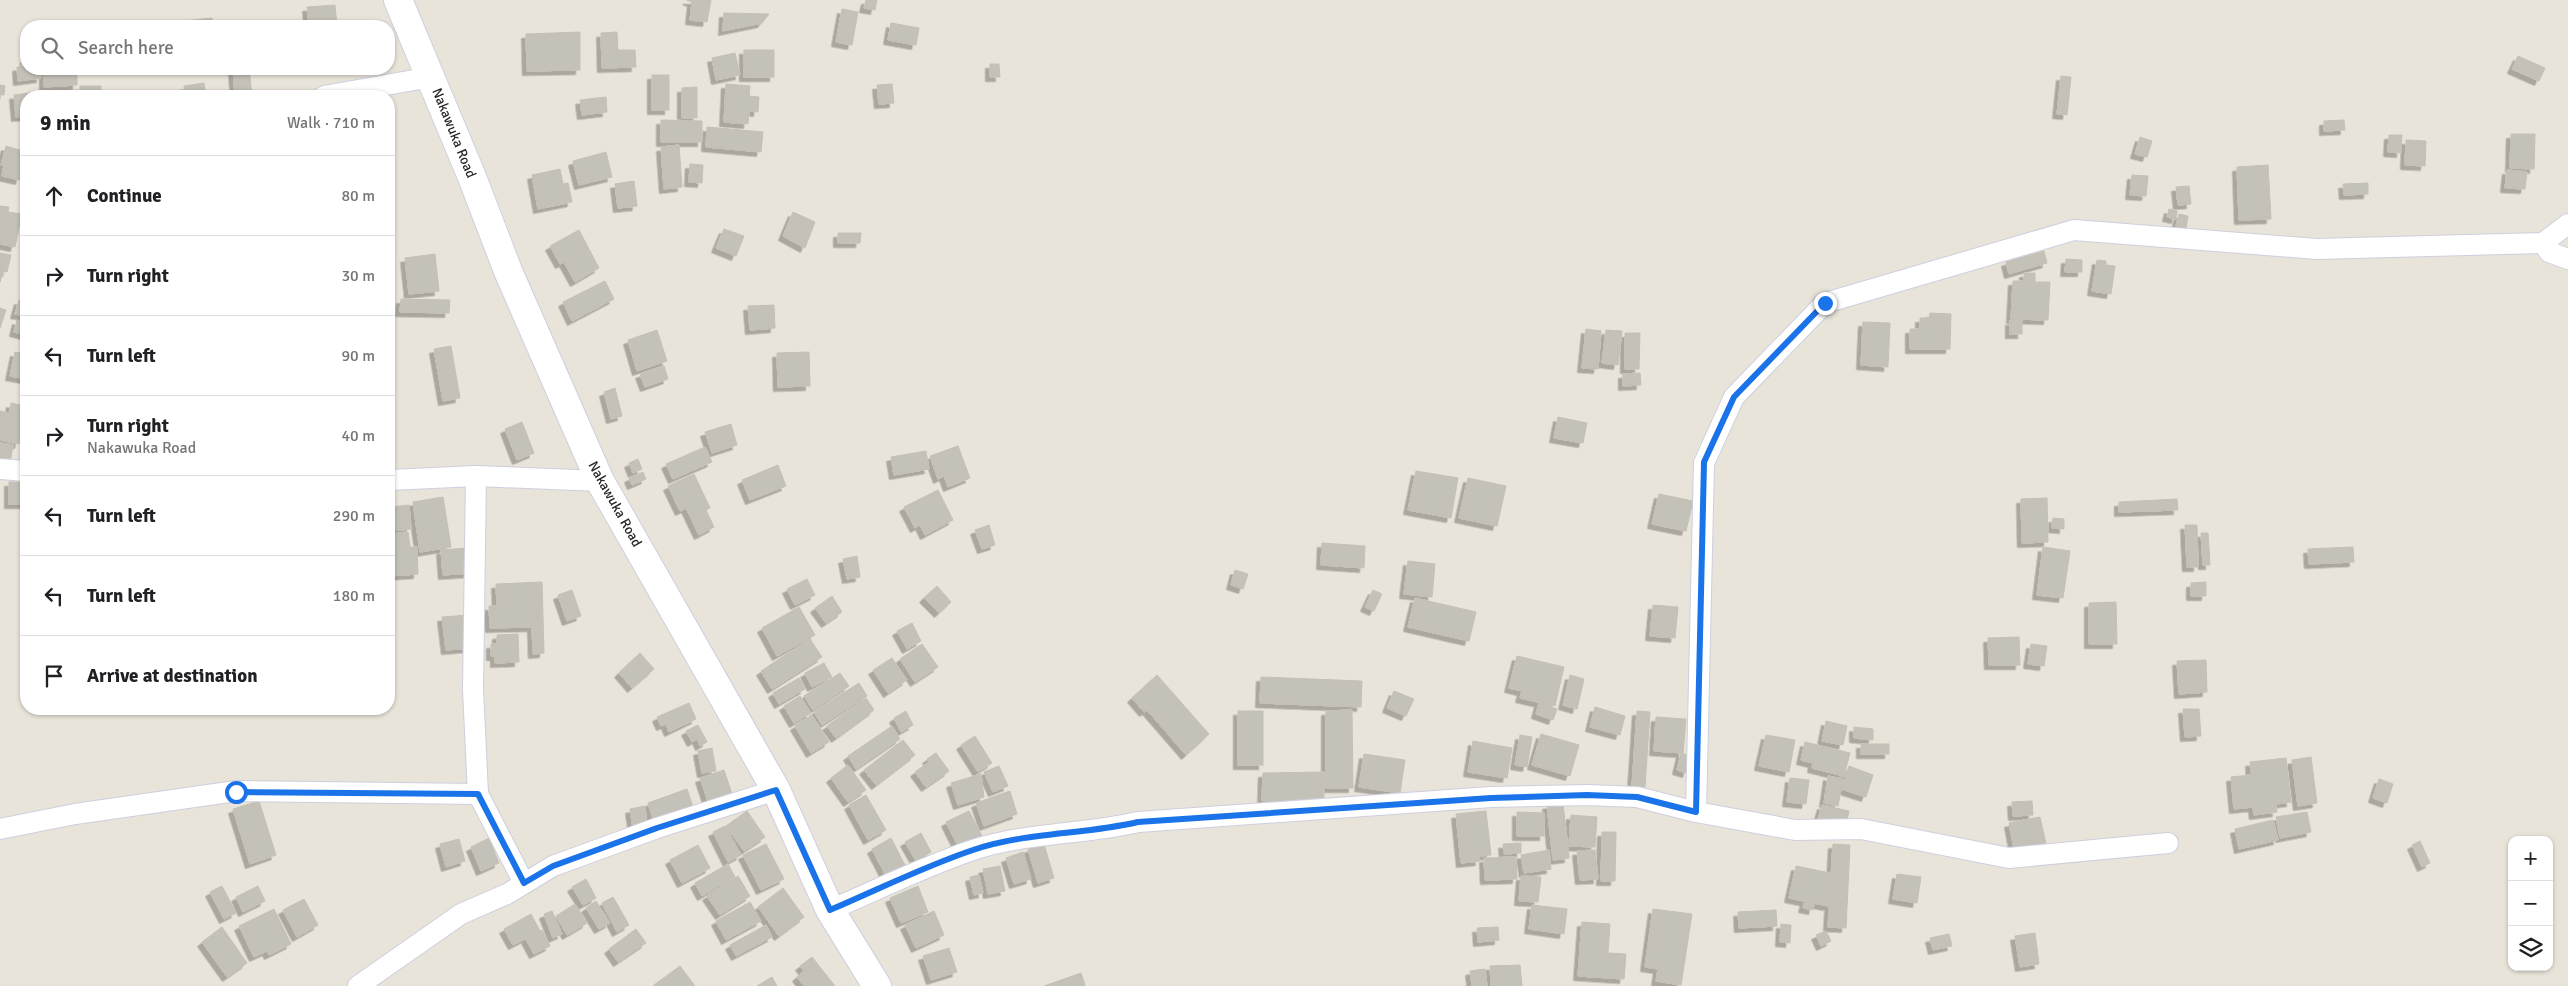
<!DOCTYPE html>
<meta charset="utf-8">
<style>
:root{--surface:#fff;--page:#f2f2f2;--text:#202124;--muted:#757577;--line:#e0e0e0}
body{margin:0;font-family:Signika,sans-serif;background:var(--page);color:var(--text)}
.controls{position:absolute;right:15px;bottom:15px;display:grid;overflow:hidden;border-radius:10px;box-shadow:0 1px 4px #0004}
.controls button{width:45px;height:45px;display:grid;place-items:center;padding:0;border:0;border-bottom:1px solid var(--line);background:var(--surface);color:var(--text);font:25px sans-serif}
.stop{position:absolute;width:15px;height:15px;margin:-11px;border:4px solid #1a73e8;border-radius:50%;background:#fff}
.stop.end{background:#1a73e8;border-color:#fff;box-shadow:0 1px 5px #0008}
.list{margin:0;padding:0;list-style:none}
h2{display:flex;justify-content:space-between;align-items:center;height:65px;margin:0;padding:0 20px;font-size:21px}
h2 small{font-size:16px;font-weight:400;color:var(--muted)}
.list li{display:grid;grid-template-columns:32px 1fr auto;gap:15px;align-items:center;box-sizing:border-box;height:80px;padding:0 20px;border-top:1px solid var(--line)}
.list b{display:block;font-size:19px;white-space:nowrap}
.list p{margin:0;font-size:16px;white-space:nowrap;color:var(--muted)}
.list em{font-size:16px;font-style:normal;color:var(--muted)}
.icon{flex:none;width:28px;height:28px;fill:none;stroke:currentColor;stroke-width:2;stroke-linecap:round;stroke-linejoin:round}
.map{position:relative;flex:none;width:2568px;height:986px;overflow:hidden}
.search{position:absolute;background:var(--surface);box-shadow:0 1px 4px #0004;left:20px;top:20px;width:375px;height:55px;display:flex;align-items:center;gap:12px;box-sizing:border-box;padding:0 18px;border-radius:20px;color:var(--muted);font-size:19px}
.panel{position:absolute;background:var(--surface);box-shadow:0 1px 4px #0004;left:20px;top:90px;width:375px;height:625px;border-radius:20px}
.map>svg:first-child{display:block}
.building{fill:#c4c1b8;stroke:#c4c0b3;filter:url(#shadow)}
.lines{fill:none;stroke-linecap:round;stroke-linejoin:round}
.minor-casing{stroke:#cecfdf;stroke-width:22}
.secondary-casing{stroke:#cecfdf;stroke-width:30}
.minor{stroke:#fff;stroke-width:20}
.secondary{stroke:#fff;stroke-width:28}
.route{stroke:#1a73e8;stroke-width:6}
.labels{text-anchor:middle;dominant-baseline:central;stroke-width:4;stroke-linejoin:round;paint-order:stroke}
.street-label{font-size:14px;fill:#272727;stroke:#fff}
</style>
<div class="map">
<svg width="2568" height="986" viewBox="0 0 2568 986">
<defs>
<filter id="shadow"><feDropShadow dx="-4.5" dy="4.5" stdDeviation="0" flood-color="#0004"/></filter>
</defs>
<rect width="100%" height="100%" fill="#e9e4d9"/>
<g class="building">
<polygon points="711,0 707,22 690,20 692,2 687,0"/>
<polygon points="866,0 877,0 875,10 864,8"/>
<polygon points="335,5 337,26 309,26 307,7"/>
<polygon points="842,9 858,12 852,45 836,42"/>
<polygon points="724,13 769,14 762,23 723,31"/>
<polygon points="212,18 213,26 175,26 175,22"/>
<polygon points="891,23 919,28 916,45 888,40"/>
<polygon points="580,32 580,70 527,71 526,34"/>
<polygon points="617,32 618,50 635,50 636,67 602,68 601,33"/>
<rect x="744" y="50" width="30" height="27"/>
<polygon points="735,53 740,75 716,80 712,58"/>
<polygon points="2518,56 2545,68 2539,81 2512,69"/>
<polygon points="25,58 26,69 40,69 41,78 18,81 17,67 25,66"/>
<polygon points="990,64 999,64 1000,77 990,77"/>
<polygon points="44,69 77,69 77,85 44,87"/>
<polygon points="233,69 249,69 252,96 235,96"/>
<rect x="652" y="75" width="17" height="35"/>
<polygon points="2061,76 2071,77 2067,115 2057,114"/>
<polygon points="204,83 206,96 185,96 184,86"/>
<polygon points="726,84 750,86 749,96 759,97 758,112 749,111 748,124 724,122"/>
<polygon points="892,84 894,103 879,104 877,85"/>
<polygon points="0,85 5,86 4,95 0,95"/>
<rect x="80" y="86" width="21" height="10"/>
<polygon points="697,87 697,118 682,118 682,88"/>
<polygon points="44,91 44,96 26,96 26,116 16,117 14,95"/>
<polygon points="606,97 607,112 582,115 580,100"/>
<polygon points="661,120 702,121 702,142 661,142"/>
<polygon points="2344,120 2345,130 2324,131 2324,121"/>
<polygon points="707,127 763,132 761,152 706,147"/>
<polygon points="2511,134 2535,134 2534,169 2510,168"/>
<polygon points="2389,135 2402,135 2401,153 2388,152"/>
<polygon points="2140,137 2152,141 2147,157 2135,154"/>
<polygon points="2406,140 2426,141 2425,166 2405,165"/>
<polygon points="679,145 682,187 664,189 661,147"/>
<polygon points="6,146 26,152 20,180 2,176 4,165 1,165"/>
<polygon points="606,152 612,177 579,185 573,161"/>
<polygon points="690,164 703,165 702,183 689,182"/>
<polygon points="2268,165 2271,219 2239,220 2237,167"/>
<polygon points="560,169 563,184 568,183 572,202 538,209 532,175"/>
<polygon points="2507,170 2527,172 2525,189 2505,188"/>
<polygon points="2132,175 2148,176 2146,196 2130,195"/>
<polygon points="634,181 637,206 618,208 615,184"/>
<polygon points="2368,183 2368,194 2344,195 2343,184"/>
<polygon points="2189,186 2191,204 2178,205 2176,187"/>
<polygon points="0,206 9,207 8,212 22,214 15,247 0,244"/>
<polygon points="2169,209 2177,211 2176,219 2167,217"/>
<polygon points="793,212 815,222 805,248 783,236"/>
<polygon points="2179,214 2188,216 2186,228 2176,226"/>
<polygon points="724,229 744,236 736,256 716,248"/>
<polygon points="579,230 599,268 575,282 564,262 560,264 550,246"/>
<polygon points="838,233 861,233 860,243 838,243"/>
<polygon points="2044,251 2047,263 2009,274 2006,262"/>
<polygon points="0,253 11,255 7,272 3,271 0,282"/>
<polygon points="435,254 439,291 409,294 405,258"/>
<polygon points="2066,259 2082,260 2082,272 2065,272"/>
<polygon points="2097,260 2106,261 2106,265 2115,266 2111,294 2092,291"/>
<polygon points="2024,273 2035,273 2035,282 2050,282 2048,320 2011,319 2013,281 2024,281"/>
<polygon points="605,281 614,299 572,321 563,302"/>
<polygon points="401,299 450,300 449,313 400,312"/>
<polygon points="19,300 26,302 26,316 15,314"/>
<polygon points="774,305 775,328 750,330 748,306"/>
<polygon points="0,308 6,310 0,328"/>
<polygon points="1930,313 1951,314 1950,349 1910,349 1910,329 1920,329 1920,318 1929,318"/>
<polygon points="17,320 26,323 26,335 14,332"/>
<rect x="2010" y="321" width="12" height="13"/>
<polygon points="1863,322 1890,323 1888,367 1861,365"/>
<polygon points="1586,329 1601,331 1598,369 1582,368"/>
<polygon points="657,330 667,361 637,371 628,340"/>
<polygon points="1606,330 1622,331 1618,365 1602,363"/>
<polygon points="1625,333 1640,333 1639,369 1625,369"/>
<polygon points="451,346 460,398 443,401 434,349"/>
<polygon points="15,352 26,354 26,379 10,376"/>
<polygon points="809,352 810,386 778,387 777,353"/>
<polygon points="664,366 668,379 645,387 640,374"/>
<polygon points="1640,373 1641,385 1623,386 1623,374"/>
<polygon points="615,388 622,416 611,419 604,392"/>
<polygon points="11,403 26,406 19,444 0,440 0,411 9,413"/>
<polygon points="1558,417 1587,423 1583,443 1554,438"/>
<polygon points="522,422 534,453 517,460 505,429"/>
<polygon points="731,424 737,445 712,453 705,432"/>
<polygon points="0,443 13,445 10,464 0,463"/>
<polygon points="958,446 970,478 948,487 944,476 938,479 930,456"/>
<polygon points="705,447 712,462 673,479 666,464"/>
<polygon points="926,451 929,469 894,475 891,457"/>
<polygon points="638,459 642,469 633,473 629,463"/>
<polygon points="778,465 786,486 750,500 742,480"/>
<polygon points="1416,471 1458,478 1451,518 1408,510"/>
<polygon points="643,472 646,479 632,485 629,478"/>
<polygon points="694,474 710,508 706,510 714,527 699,535 686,508 680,511 668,486"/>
<polygon points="1468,478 1506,486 1497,526 1459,518"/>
<rect x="9" y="482" width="17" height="22"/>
<polygon points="938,490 953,520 925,535 920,525 915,528 904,507"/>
<polygon points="1659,494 1693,501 1686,531 1652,524"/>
<polygon points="443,497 451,547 420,552 413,502"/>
<polygon points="2047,498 2048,542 2022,543 2021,499"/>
<polygon points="2177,499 2178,510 2119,512 2119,502"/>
<polygon points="409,505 411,529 389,531 389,507"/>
<polygon points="2053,518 2064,519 2064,529 2052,528"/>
<polygon points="989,525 995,545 982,549 975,530"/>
<polygon points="2185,525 2197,525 2198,567 2187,567"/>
<polygon points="408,532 410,547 417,547 418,574 389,576 389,534"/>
<polygon points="2201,533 2208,533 2210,565 2203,565"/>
<polygon points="1322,543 1365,546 1364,568 1321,565"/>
<polygon points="2043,547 2070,551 2063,598 2037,595"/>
<polygon points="2353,547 2354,562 2309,564 2308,549"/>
<polygon points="469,548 471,573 443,575 441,550"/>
<polygon points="857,556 860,577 847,579 843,559"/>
<polygon points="1408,561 1435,564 1432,597 1404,594"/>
<polygon points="1235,570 1248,574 1243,589 1231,585"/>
<polygon points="807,579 815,595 795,605 787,589"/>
<polygon points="542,582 544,653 533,654 532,627 490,628 489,606 497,606 496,584"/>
<polygon points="2206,582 2206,596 2191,596 2191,583"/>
<polygon points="937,586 951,602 939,613 924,598"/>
<polygon points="572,590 581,616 567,621 558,595"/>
<polygon points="1373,590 1382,594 1374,611 1365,607"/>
<polygon points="832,596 842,612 826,623 815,608"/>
<polygon points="1415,598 1476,612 1469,641 1408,627"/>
<polygon points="2116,602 2117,644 2089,644 2089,603"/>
<polygon points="1653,605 1678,607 1675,638 1650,636"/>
<polygon points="799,607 815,635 777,656 762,628"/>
<polygon points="468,615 471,648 446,650 442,617"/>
<polygon points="912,623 921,641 907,649 897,631"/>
<polygon points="518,634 519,662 495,663 495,656 491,656 491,644 497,644 497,635"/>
<polygon points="2019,637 2020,665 1989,665 1988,638"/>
<polygon points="810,639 822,657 772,689 761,671"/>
<polygon points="922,644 938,667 915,682 900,659"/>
<polygon points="2031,644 2047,646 2044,666 2028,664"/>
<polygon points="640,653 654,669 632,688 619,673"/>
<polygon points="1517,656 1564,667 1555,706 1520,698 1522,691 1509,688"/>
<polygon points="892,658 907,680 888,693 873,670"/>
<polygon points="2206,660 2207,692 2179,694 2177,661"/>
<polygon points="824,663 832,677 812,687 805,673"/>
<polygon points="840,673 849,686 813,710 804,696"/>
<polygon points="1157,675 1209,734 1186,755 1147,710 1144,712 1132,698"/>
<polygon points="1570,675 1584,679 1577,709 1563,705"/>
<polygon points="1261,677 1362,681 1361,707 1260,703"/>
<polygon points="799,678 805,689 779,704 773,693"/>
<polygon points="859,683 867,696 822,725 814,712"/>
<polygon points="1394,691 1414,699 1406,716 1387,708"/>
<polygon points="800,696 811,713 794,723 784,706"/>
<polygon points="866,698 874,710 836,738 827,726"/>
<polygon points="689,703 696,719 669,732 666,724 661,726 657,717"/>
<polygon points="1539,703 1557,709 1553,720 1536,714"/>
<polygon points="1595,707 1625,716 1620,735 1590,727"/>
<polygon points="2183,709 2199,709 2201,736 2185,737"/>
<polygon points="1352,710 1353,788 1326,788 1326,711"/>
<polygon points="906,711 913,725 901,732 894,718"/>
<rect x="1238" y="711" width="25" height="54"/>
<polygon points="1637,711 1650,712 1645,787 1632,786"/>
<polygon points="812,715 829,742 811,753 795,726"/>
<polygon points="1656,717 1686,719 1683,753 1654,751"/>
<polygon points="1826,721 1847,726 1843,745 1822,741"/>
<polygon points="698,725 707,742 700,746 697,739 692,742 686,731"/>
<polygon points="892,726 900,739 856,769 848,756"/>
<polygon points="1854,727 1873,729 1873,740 1854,738"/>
<polygon points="1541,734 1579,745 1570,776 1532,765"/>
<polygon points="1520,735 1532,737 1527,767 1515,765"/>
<polygon points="1766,735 1795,740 1789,772 1759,766"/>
<polygon points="975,736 992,763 978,772 961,745"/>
<polygon points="903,740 915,755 876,785 864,770"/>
<polygon points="1473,741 1512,748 1507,778 1468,772"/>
<polygon points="1805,742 1850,753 1844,776 1812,768 1813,763 1801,760"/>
<rect x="1861" y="744" width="28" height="10"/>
<polygon points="712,748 716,771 702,773 698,751"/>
<polygon points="936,753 949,771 926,787 915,772 929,762 927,759"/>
<polygon points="1681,753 1692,756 1687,773 1677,770"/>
<polygon points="1364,754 1405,760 1400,793 1359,787"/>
<polygon points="2311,757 2317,803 2298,806 2292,760"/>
<polygon points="2286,758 2291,802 2276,804 2277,812 2254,815 2253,807 2234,809 2231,777 2251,775 2250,762"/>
<polygon points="848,765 866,790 848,802 831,778"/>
<polygon points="999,766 1008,786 993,792 984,772"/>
<polygon points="1849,766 1873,775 1866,797 1841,789"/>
<polygon points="724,770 734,800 710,808 700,778"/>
<polygon points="1324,772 1324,801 1262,801 1263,773"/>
<polygon points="981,774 984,797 958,805 951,783"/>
<polygon points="1828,776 1843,779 1838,806 1824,803"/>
<polygon points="1790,778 1809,780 1806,804 1787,802"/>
<polygon points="2379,779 2393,784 2387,803 2373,798"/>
<polygon points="687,789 693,807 654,822 648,803"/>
<polygon points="1010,791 1017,814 984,826 976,803"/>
<polygon points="866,795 886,830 868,840 849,805"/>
<polygon points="259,801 276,855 250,864 233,809"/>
<polygon points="2032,801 2033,815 2013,816 2012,802"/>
<polygon points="1563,803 1569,858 1553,860 1547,805"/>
<polygon points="1822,805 1849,811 1846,825 1818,819"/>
<polygon points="645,806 647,826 633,829 630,809"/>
<polygon points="747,811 765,837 744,851 726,826"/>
<polygon points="969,811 982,836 959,848 946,822"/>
<polygon points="1486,811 1491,855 1479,856 1480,861 1461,863 1456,814"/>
<polygon points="1517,812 1544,813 1544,836 1517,836"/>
<polygon points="2307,812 2311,832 2280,838 2276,817"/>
<polygon points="1571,815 1597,817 1595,847 1569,846"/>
<polygon points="2040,817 2047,848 2015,854 2009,823"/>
<polygon points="2273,820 2278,840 2239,849 2235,829"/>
<polygon points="725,826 741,855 728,862 713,832"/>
<polygon points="1602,832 1616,832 1615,881 1601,881"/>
<polygon points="921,833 931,852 916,861 905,842"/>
<polygon points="489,838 499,863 481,871 471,847"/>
<polygon points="891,838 907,869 888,880 872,849"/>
<polygon points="459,839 465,861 446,867 440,844"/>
<polygon points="2420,841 2430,863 2422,867 2412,845"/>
<polygon points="1521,843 1521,853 1504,854 1503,844"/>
<polygon points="766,844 784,879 761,890 743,855"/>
<polygon points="1044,844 1054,878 1038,883 1028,849"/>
<polygon points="1833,844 1850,845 1846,928 1828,927"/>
<polygon points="698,845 710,868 682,883 670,860"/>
<polygon points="1549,850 1551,869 1524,873 1521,855"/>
<polygon points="1595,850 1598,879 1580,880 1577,851"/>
<polygon points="1023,852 1031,879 1014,884 1006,858"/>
<polygon points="1516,857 1517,879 1485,880 1484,858"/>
<polygon points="728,864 735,877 702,896 695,883"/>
<polygon points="1000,866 1005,891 988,894 983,869"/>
<polygon points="1796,866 1835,874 1828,906 1789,898"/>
<polygon points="1897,874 1921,877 1917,903 1893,899"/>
<polygon points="979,875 983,893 974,895 970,877"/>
<polygon points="738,876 750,896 720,915 707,896"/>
<polygon points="1521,876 1541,877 1538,902 1519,901"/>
<polygon points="586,879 596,898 583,905 572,887"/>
<polygon points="222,886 236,913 224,919 210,892"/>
<polygon points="258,886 265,901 243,912 236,897"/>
<polygon points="918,886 928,912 901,923 890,898"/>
<polygon points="783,888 804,917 779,936 758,907"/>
<polygon points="613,897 629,925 617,932 602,903"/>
<polygon points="1806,897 1815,898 1813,910 1803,908"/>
<polygon points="304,899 318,925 297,937 283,910"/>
<polygon points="596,901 610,923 599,929 586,908"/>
<polygon points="750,902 761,921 726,940 716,921"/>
<polygon points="575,904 587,923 567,935 556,916"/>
<polygon points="1532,905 1567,909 1564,934 1529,929"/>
<polygon points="274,909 291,944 269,955 267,951 254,957 239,926"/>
<polygon points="1653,909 1692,914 1681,985 1656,981 1658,969 1645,967"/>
<polygon points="1776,910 1777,926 1739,928 1738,912"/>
<polygon points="552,911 562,934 553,938 544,914"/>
<polygon points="934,911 944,935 916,948 905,925"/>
<polygon points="531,914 540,931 513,945 504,929"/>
<polygon points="1582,922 1610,924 1608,953 1626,954 1624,979 1578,976"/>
<polygon points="1781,924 1791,925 1790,943 1780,942"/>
<polygon points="766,925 772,937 736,956 730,945"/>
<polygon points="222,927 247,963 227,977 202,942"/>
<polygon points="1498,927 1499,940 1478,942 1477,928"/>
<polygon points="636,929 646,943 618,962 609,949"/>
<polygon points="542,930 550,946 534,954 526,939"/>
<polygon points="1826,931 1831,941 1821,946 1816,935"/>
<polygon points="2035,933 2039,964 2020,967 2015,936"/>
<polygon points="1949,934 1952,946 1933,950 1930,938"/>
<polygon points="949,948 957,972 931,980 923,956"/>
<polygon points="812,957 835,986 804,986 797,977 804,971 800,966"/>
<polygon points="1520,965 1522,986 1491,986 1490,966"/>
<polygon points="680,966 695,986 654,986 654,985"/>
<polygon points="1485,969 1487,986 1472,986 1470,971"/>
<polygon points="1081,973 1085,985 1082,986 1044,986"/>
<polygon points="772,977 777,986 757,986"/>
</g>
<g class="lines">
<g class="minor-casing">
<g id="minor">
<polyline points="324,96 431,77"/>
<polyline points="2543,243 2549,252 2568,259"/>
<polyline points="0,469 26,471"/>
<polyline points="476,476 473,689 478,794 524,883"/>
<polyline points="389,480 476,476 600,481"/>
<polyline points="1696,812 1704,463 1734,397 1825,303 2074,230 2317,249 2543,243 2568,224"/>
<polyline points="0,829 75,814 236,791 478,794"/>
<path d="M830,910C877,890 925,866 973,850C1027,832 1083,835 1138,822L1491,797L1587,795L1637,797L1696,812L1795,830L1861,829L2009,858L2168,843"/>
<polyline points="358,986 461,914 507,894 553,866 657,828 776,790"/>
</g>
</g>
<g class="secondary-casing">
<polyline id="secondary" points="398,0 472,177 508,271 600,481 776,790 830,910 877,986"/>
</g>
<use href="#minor" class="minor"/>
<use href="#secondary" class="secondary"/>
</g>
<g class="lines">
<path class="route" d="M236,792L478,794L524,883L553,866L657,828L776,790L830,910C877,890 925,866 973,850C1026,832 1083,835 1138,822L1491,798L1587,795L1637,797L1696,812L1704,462L1734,397L1825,303"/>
</g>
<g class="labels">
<g class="street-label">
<text transform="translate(454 133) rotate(68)">Nakawuka Road</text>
<text transform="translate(615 504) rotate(61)">Nakawuka Road</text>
</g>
</g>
</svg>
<div class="controls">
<button>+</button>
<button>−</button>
<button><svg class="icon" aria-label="layers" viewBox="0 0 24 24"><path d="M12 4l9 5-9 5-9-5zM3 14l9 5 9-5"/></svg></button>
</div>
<div class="stop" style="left:236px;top:792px"></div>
<div class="stop end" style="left:1825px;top:303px"></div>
<div class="search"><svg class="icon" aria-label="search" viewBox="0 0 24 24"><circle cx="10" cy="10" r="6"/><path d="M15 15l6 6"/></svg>Search here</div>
<section class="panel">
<h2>9 min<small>Walk · 710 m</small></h2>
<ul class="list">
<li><svg class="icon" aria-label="ahead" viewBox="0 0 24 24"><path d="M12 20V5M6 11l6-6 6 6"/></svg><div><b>Continue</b></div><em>80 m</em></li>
<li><svg class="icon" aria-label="right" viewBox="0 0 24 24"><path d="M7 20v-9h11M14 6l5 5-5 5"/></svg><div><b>Turn right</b></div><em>30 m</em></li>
<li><svg class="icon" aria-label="left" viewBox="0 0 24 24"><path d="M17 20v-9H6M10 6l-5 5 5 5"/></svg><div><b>Turn left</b></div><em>90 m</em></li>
<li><svg class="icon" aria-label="right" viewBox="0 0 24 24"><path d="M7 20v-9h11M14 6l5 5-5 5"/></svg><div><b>Turn right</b><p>Nakawuka Road</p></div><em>40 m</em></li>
<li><svg class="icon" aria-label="left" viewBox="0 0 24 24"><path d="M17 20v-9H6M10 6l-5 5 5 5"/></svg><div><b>Turn left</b></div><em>290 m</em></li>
<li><svg class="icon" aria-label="left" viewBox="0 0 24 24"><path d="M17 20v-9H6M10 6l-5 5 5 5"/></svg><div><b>Turn left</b></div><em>180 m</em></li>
<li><svg class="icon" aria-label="arrive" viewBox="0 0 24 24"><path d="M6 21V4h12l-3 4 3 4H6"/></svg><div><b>Arrive at destination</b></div></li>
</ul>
</section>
</div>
